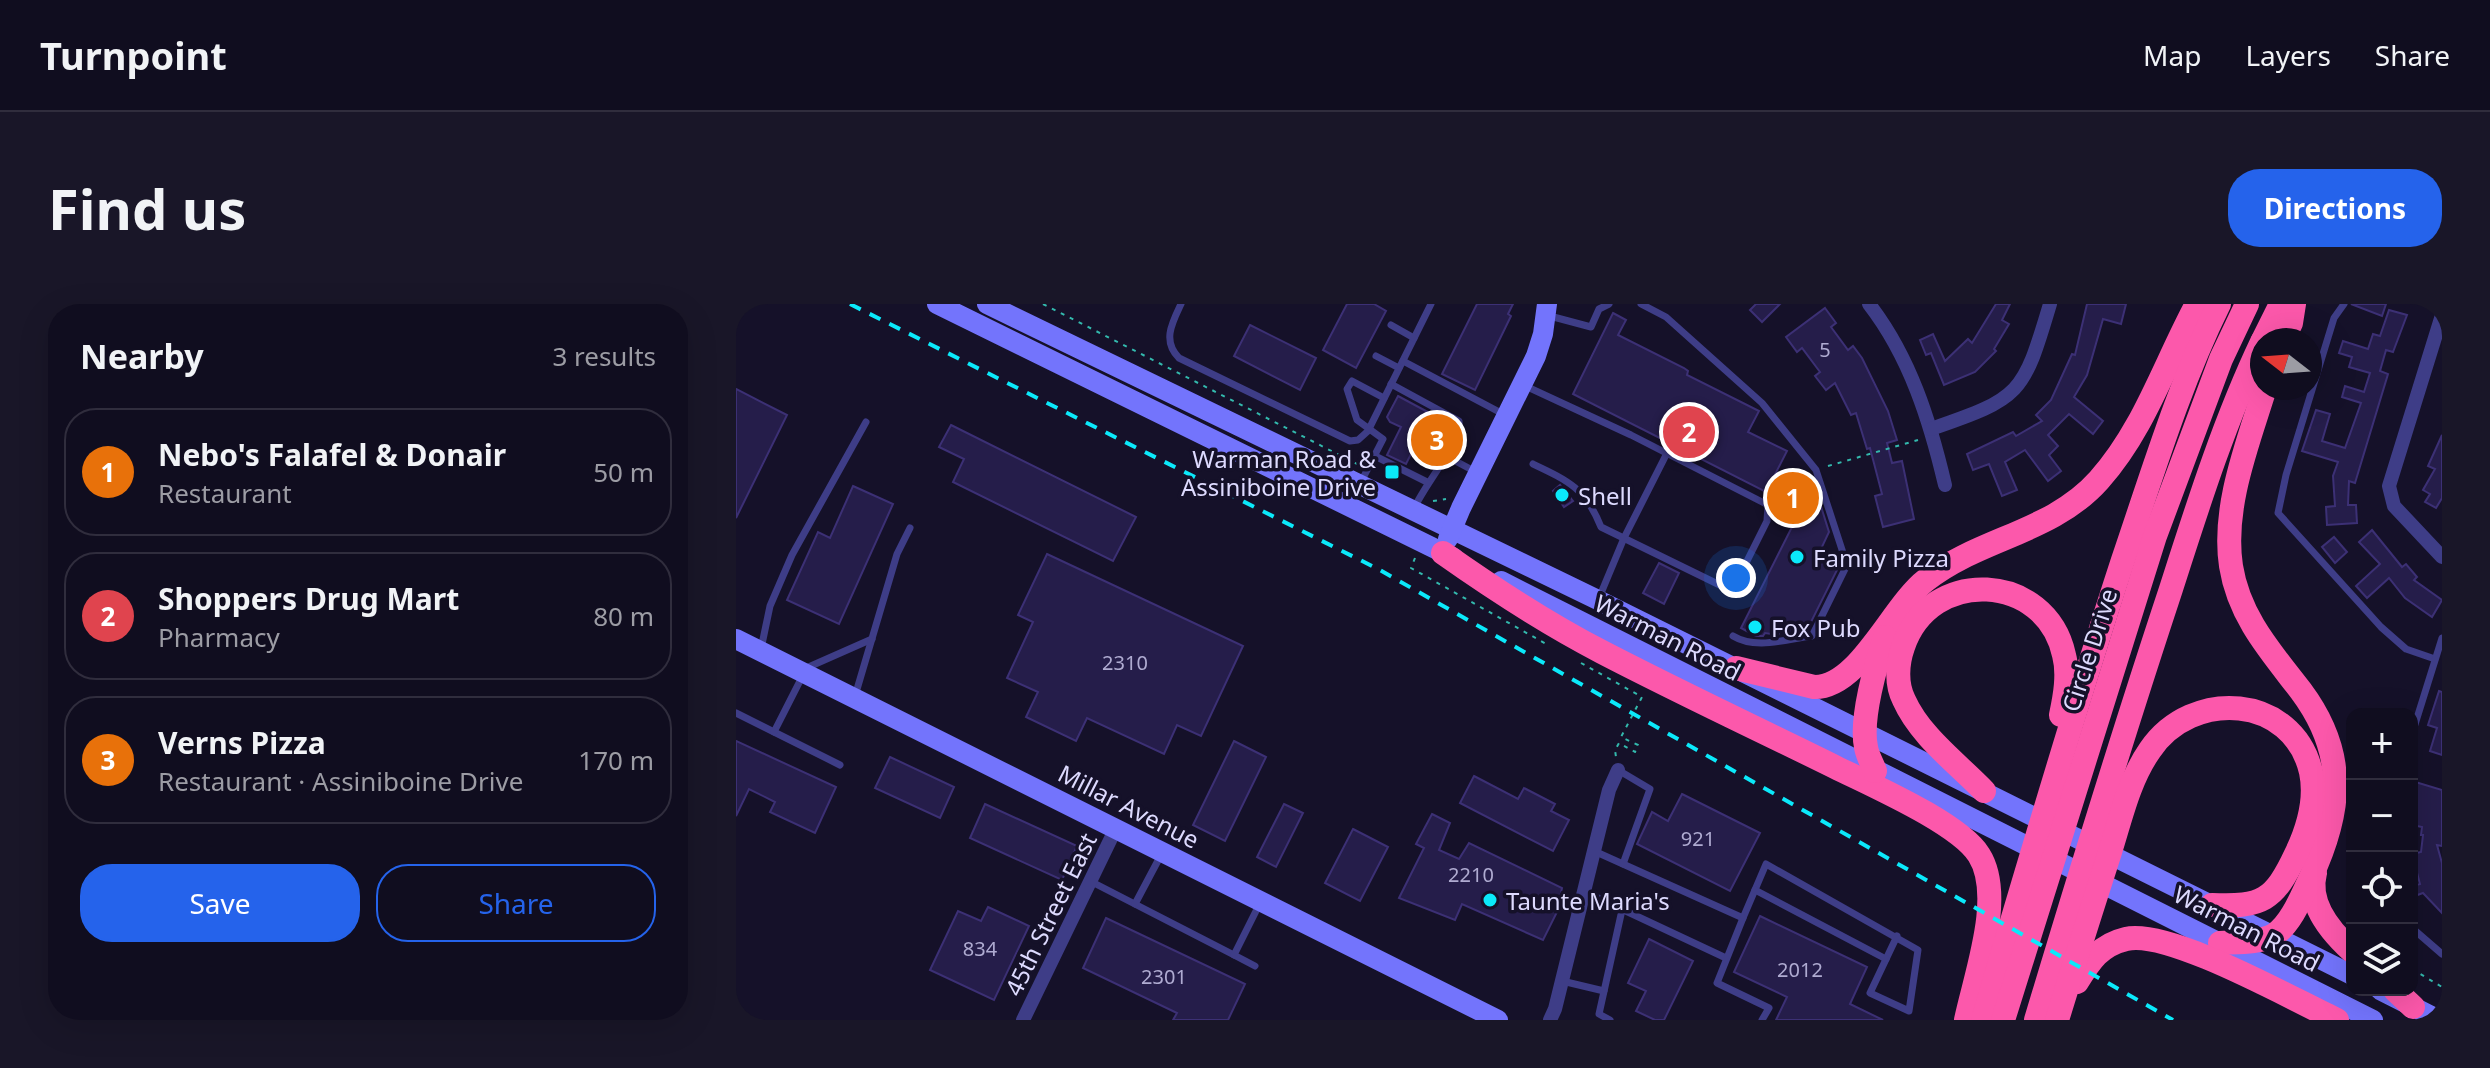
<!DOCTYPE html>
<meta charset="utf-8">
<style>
:root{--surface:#100d1f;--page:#191628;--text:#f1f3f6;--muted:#9c9ca4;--line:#302d3d;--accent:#2563eb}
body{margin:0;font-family:"Noto Sans",sans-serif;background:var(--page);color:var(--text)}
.controls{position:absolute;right:24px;bottom:24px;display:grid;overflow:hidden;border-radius:16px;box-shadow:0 8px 32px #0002}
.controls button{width:72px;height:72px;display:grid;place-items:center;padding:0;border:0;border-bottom:2px solid var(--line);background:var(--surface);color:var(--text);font:40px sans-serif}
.compass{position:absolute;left:1514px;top:24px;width:72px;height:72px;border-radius:50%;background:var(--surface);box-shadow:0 8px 32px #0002;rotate:287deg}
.you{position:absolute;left:1000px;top:274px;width:28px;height:28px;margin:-20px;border:6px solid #fff;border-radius:50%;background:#1a73e8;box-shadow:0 0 0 12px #1a73e833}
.badge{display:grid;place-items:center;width:52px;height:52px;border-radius:50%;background:var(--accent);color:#fff;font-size:26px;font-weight:700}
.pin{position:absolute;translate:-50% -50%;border:4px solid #fff;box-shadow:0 2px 8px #0006}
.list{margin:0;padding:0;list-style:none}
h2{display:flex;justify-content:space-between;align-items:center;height:104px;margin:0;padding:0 32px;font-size:34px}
h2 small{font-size:26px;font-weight:400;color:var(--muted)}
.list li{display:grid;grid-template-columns:52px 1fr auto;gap:24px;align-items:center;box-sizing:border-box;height:128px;margin:0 16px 16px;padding:0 16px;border:2px solid var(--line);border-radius:32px}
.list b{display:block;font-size:30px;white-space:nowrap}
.list p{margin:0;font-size:26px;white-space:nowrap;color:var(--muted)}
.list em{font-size:26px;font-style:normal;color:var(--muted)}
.actions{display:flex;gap:16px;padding:24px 32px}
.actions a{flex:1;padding:18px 0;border:2px solid var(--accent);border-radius:32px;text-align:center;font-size:28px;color:var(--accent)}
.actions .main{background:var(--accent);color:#fff}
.icon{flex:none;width:44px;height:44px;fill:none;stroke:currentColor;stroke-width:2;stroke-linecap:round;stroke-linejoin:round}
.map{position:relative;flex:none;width:1706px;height:716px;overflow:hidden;border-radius:32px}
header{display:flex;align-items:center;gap:48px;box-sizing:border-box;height:112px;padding:0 40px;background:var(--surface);border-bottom:2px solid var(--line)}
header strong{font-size:38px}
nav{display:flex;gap:44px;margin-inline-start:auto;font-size:28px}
.intro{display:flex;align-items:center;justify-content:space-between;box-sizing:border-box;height:192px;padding:0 48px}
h1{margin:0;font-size:56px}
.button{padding:20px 36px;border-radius:32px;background:var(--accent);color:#fff;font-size:28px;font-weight:700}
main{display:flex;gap:48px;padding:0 48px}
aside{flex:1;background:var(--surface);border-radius:32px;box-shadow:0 8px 32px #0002}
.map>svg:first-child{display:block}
.building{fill:#251d4a;stroke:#3c3075;stroke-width:2}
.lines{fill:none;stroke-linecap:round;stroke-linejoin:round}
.path{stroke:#33b9ad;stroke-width:2;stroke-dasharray:4 6;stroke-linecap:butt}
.lane{stroke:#3e3d87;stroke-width:7}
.street{stroke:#3e3d87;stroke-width:14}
.secondary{stroke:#7374fc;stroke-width:20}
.highway{stroke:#fc58ab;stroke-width:24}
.rail{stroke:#0be9fa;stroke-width:4;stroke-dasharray:12 10;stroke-linecap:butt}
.poi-dot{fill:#0be9fa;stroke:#151129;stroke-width:3}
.labels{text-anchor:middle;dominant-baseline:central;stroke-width:7;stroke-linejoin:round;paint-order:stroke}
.number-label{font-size:20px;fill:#afabd1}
.poi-label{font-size:24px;fill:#dddafe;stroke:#151129;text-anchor:start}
.street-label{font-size:24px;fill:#dddafe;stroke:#151129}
</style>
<header>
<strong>Turnpoint</strong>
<nav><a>Map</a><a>Layers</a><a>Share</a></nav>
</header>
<div class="intro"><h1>Find us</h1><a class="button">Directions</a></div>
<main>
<aside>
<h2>Nearby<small>3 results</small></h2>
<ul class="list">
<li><span class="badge" style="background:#e8710a">1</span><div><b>Nebo's Falafel &amp; Donair</b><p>Restaurant</p></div><em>50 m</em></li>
<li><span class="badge" style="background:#e0444e">2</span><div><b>Shoppers Drug Mart</b><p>Pharmacy</p></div><em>80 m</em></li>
<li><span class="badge" style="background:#e8710a">3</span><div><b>Verns Pizza</b><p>Restaurant · Assiniboine Drive</p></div><em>170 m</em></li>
</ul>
<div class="actions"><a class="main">Save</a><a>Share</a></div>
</aside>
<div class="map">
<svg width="1706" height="716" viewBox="0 0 1706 716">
<rect width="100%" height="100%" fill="#151129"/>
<g class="building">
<polygon points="611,0 638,0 650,7 620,64 587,46"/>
<polygon points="741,0 777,0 772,10 775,12 739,86 706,70"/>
<polygon points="1020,0 1044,0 1026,18 1014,6"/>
<polygon points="1260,0 1274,0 1266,16 1273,20 1258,45 1260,47 1239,68 1208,81 1195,49 1190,51 1184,36 1197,30 1209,57 1232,35 1236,39"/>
<polygon points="1351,0 1390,0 1385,20 1367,15 1351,71 1338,93 1367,117 1357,130 1333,110 1312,131 1322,142 1313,151 1325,167 1312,177 1289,146 1269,158 1281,186 1266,192 1253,160 1237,166 1231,150 1277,128 1280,132 1306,117 1300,111 1315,96 1336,50 1339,51"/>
<polygon points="1615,0 1650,0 1646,12"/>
<polygon points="1089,4 1100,19 1095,23 1112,46 1117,42 1126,54 1152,107 1161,136 1151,139 1156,159 1166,157 1178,215 1147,223 1139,192 1146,190 1134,144 1131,145 1120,109 1115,111 1099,79 1090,86 1079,72 1084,68 1066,44 1061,48 1050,33"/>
<polygon points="1653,6 1671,11 1657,48 1650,46 1644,67 1652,70 1619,179 1613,177 1612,201 1620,201 1621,219 1591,221 1590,203 1599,202 1597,172 1602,158 1566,147 1580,106 1594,110 1586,137 1609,144 1625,99 1606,93 1609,82 1628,88 1634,69 1613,63 1616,53 1603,49 1607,37 1632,45 1637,30 1644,32"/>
<polygon points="877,9 890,16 882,31 948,64 952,67 951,71 1023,107 1012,128 1051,147 1030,188 837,90"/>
<polygon points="514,21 580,54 564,86 498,52"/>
<polygon points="0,85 51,111 0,214"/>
<polygon points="662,92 716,121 707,141 703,142 684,132 670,160 651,151 665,123 654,118 651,113"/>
<polygon points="215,121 400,213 377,257 217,178 228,155 203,143"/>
<polygon points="1706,131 1706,194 1700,204 1689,198 1694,190 1687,186 1699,165 1692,162"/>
<polygon points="1077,177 1093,228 1084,247 1095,253 1093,257 1103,262 1071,326 1061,321 1058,328 1050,330 1044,327 1042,331 1029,329 1027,332 1020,332 1005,324 1056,223 1044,188"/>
<polygon points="824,181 837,197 828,203 817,187"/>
<polygon points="117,182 157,200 103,320 51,296 82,228 94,234"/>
<polygon points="1636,226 1666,263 1670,260 1681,273 1678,276 1706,296 1696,313 1669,294 1653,274 1631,294 1620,282 1644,260 1623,238"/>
<polygon points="1598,233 1611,248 1599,259 1586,243"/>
<polygon points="311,250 507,342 465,432 441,421 428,450 351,414 340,437 290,413 302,388 271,374 297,318 282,311"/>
<polygon points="923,259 943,269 928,300 907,289"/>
<polygon points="1703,387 1706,388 1706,451 1694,447 1701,424 1692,421"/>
<polygon points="0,437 100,483 79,529 34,508 39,498 13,485 0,512"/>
<polygon points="498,437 530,453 489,537 457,521"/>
<polygon points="154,453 218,483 204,514 139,484"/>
<polygon points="738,472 782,495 788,484 819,500 815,507 833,516 817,547 724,499"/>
<polygon points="1676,477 1706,486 1706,542 1701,541 1706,559 1706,609 1687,589 1676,593 1676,582 1684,580 1676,550 1685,548 1687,531 1685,531 1686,523 1676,521"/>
<polygon points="946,490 1024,529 994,587 901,540 916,508 932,517"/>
<polygon points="249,500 341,542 326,576 234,534"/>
<polygon points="548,500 567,509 540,563 521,553"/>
<polygon points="696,510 714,519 703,546 723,555 733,539 826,584 821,608 807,636 726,600 719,616 663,594 688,544 680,540"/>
<polygon points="617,525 652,543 624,597 589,579"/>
<polygon points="252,603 293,622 258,696 194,666 222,607 245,617"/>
<polygon points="1024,612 1131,663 1114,700 1147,716 1040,716 1051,693 998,668"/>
<polygon points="370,614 509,680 492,716 437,716 441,709 347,664"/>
<polygon points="913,635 957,657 928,716 919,716 900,707 910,687 892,679"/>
</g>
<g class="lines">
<g class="path">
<polyline points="307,0 623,161"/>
<polyline points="1092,162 1182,136"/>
<polyline points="1041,196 1046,193 1051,181 1072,173"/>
<polyline points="697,197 710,195"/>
<polyline points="679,254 675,264 812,341"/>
<polyline points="845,359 906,393 885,433 902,441 899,448 883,439 879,446 880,453"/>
<polyline points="1676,665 1706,683"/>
</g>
<g class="lane">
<path d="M445,0C436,19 426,37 443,54L614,137L622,136L632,127L695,0"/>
<path d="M905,0L930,13L1026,99L1080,166L1111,261L1076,332C1050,335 1020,346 997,332"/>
<polyline points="1608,0 1598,14 1550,171 1542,209 1645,323 1670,345 1699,355"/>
<polyline points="810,11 855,23 863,5 873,0"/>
<polyline points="655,21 678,34"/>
<polyline points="640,52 663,64"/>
<polyline points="667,57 769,111"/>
<path d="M655,80L723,117C726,138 687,182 678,205"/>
<path d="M787,81L895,131L1032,201L1031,217L996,287L865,223C850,185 833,177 797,160"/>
<polyline points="639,152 691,178"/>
<polyline points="710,152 740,168"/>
<polyline points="625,178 647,135 621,116 611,85 616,77 648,94"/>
<polyline points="863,294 888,234 931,149"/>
<polyline points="25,345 34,302 56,251 130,118"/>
<polyline points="68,365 136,335"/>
<polyline points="119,392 161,250 174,224"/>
<polyline points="0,409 104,461"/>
<polyline points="38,428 68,369"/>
<polyline points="1676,430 1706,334"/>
<polyline points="882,466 914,485 887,560"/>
<polyline points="858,547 1007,614 1030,560 1182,646 1173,707 1134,689 1161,632"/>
<polyline points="354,577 498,651"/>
<polyline points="1019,586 1150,655"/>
<polyline points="847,592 862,594 990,654"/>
<polyline points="399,600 426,549"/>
<polyline points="1007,614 981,679 1033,704 1026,716"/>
<polyline points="1676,624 1706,650"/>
<polyline points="519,662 498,651 524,599"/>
<polyline points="826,677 868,687"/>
<polyline points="874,716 863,710 886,606"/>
</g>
<g class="street">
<path d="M1133,0C1174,53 1194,117 1209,181"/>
<polyline points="1706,11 1653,182 1658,202 1706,253"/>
<path d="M1195,125C1285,94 1287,91 1314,0"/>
<polyline points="287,716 380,524"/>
<polyline points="814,716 819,705 873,486 882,466"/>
</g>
<g class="secondary">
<polyline points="201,0 718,254"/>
<polyline points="251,0 862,296 1616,671"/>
<polyline points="712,235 725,204 800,52 807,30 811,0"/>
<polyline points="765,277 1637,716"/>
<polyline points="0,335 762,716"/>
<polyline points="1644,686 1703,716"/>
</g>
<g class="highway">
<polyline points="1527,36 1545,0"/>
<polyline points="1547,36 1555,19 1558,0"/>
<path d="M707,249C758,285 810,319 866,348C943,388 1022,425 1099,463C1135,481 1223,519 1243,551C1269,592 1239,672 1230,716"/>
<path d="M1000,364L1078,383C1123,384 1156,302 1190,276C1243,234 1316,229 1363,176C1408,126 1429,59 1461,0"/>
<path d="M1139,467C1136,459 1131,451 1130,443C1124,415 1140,360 1149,333"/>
<path d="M1248,487C1221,459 1184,432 1168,396C1160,380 1161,360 1167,343C1194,262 1310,268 1328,351C1333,370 1329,392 1325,411"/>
<path d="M1579,569C1571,599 1595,628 1616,647"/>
<path d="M1484,639C1500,638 1524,639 1538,631C1555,620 1566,592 1574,575C1606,507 1612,450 1565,387C1535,348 1503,313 1495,262C1486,203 1512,139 1529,84"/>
<path d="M1341,678C1354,657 1364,641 1390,635C1433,625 1556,695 1601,716"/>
<polyline points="1659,686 1677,703"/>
<path d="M1247,716C1292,562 1337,409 1387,256C1416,171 1443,81 1483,0"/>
<polyline points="1267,716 1419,232 1485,55 1511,0"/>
<path d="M1300,716C1343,573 1387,430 1434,288C1461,204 1488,118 1526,38"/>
<path d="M1321,716C1338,660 1356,604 1374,548C1385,513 1393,476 1414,446C1456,384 1557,390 1575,468C1581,497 1572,525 1560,550C1538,597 1526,603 1476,601"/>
</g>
<polyline class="rail" points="114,0 642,265 1437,716"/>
</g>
<g class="poi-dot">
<rect x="648" y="160" width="16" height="16" rx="4"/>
<circle cx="826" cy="191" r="8"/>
<circle cx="1061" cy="253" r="8"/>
<circle cx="1019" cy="323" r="8"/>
<circle cx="754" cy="596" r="8"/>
</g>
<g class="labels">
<g class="number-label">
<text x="1089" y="45">5</text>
<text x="389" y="358">2310</text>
<text x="962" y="534">921</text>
<text x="735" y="570">2210</text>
<text x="244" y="644">834</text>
<text x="1064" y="665">2012</text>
<text x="428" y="672">2301</text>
</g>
<g class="poi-label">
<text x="640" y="154" text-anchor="end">Warman Road &amp;<tspan x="640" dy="28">Assiniboine Drive</tspan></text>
<text x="842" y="191">Shell</text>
<text x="1077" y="253">Family Pizza</text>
<text x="1035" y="323">Fox Pub</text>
<text x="770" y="596">Taunte Maria's</text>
</g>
<g class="street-label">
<text transform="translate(932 333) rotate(27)">Warman Road</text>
<text transform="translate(1353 346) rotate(-72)">Circle Drive</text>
<text transform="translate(393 502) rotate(27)">Millar Avenue</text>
<text transform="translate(314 610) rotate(-64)">45th Street East</text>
<text transform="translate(1511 624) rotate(27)">Warman Road</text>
</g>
</g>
</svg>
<div class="controls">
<button>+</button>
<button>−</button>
<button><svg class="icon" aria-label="locate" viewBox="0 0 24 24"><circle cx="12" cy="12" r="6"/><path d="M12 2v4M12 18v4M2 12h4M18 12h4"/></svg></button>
<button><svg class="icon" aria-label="layers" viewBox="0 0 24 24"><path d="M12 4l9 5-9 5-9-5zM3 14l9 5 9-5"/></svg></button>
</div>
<svg class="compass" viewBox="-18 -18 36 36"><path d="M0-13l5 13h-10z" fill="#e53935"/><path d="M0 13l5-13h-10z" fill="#9c9ca4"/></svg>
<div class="you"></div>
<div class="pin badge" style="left:1057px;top:194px;background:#e8710a">1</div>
<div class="pin badge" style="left:953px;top:128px;background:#e0444e">2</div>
<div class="pin badge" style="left:701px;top:136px;background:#e8710a">3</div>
</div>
</main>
